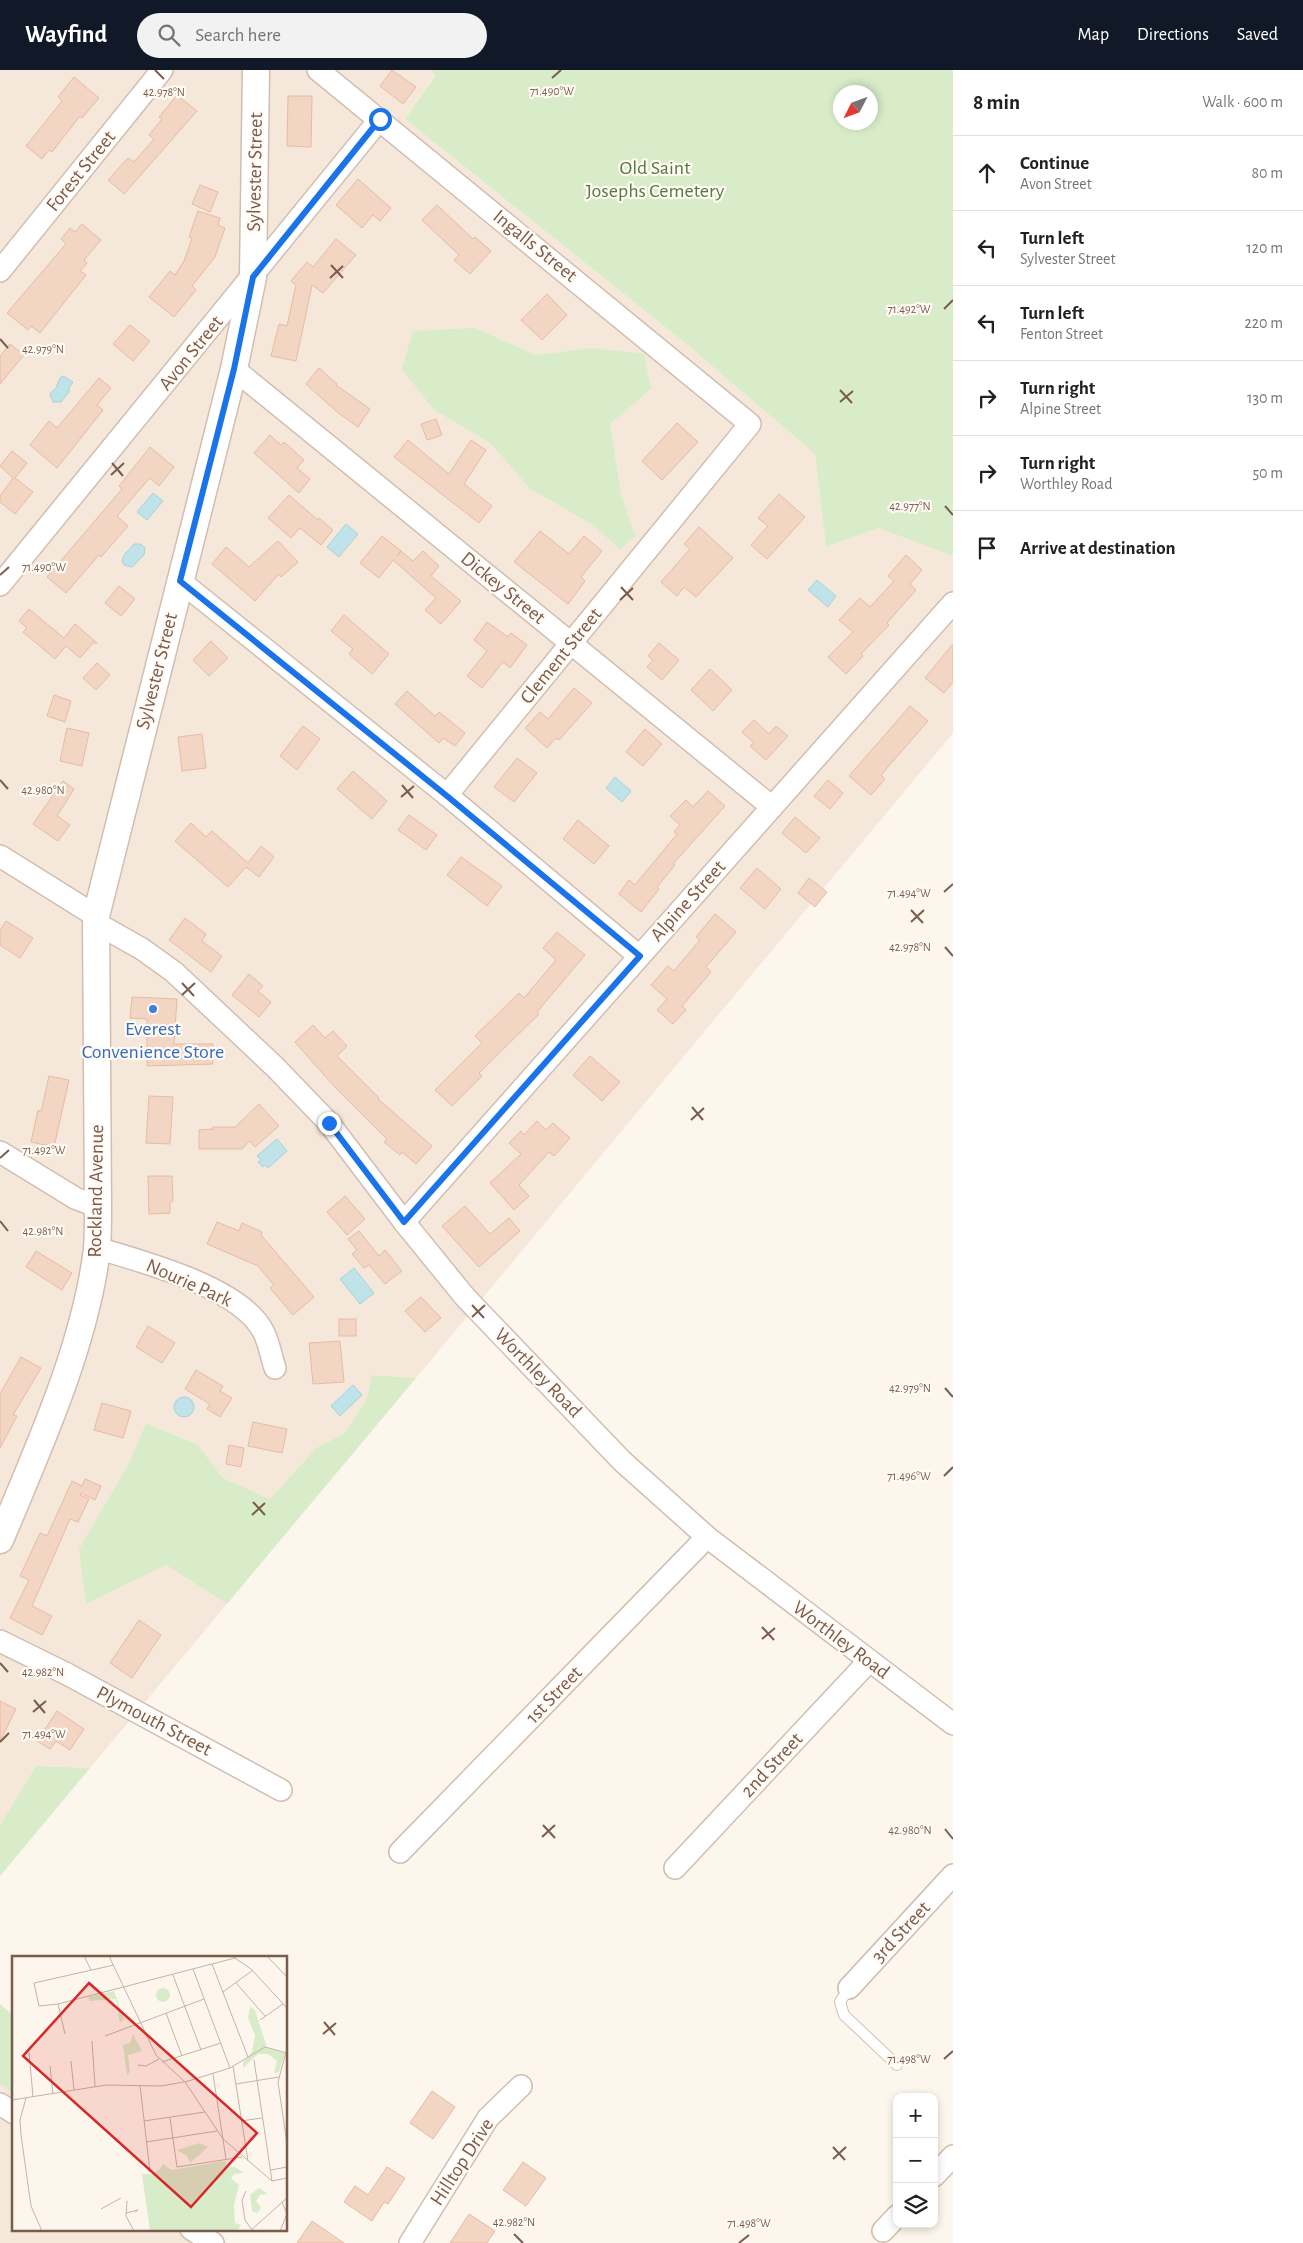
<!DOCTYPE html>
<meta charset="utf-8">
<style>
:root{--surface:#fff;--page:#f2f2f2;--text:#202124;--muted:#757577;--line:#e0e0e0;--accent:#111827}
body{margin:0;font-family:"Alegreya Sans",sans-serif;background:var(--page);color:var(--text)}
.controls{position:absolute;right:15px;bottom:15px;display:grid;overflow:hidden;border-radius:10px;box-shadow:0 2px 8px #0003}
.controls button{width:45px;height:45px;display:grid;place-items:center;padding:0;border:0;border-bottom:1px solid var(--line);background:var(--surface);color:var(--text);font:25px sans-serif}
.compass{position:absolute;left:833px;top:15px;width:45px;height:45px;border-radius:50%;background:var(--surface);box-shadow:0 2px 8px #0003;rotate:228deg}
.stop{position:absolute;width:15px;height:15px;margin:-11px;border:4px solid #1a73e8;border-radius:50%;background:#fff}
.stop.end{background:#1a73e8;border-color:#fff;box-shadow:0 1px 5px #0008}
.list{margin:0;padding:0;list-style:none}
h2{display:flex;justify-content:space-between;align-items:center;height:65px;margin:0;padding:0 20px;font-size:21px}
h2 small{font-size:16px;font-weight:400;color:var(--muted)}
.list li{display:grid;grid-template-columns:32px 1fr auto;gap:15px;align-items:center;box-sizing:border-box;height:75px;padding:0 20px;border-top:1px solid var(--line)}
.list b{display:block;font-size:19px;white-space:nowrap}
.list p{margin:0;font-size:16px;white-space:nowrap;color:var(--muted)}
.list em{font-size:16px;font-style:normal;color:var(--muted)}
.icon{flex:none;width:28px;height:28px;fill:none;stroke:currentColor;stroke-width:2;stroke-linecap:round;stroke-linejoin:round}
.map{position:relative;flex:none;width:953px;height:2173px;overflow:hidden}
header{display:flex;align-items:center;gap:30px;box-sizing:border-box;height:70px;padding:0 25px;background:var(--accent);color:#fff}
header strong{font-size:24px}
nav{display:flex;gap:28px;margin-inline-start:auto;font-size:18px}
.search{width:350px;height:45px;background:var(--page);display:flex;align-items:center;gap:12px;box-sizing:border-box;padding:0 18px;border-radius:28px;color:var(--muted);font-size:19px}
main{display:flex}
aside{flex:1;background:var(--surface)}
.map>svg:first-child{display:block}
.residential{fill:#f5e8da;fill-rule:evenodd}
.green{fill:#d8ecc9;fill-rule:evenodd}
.water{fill:#bfe3e8;stroke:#a5d3da}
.building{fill:#f3d5c3;stroke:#e6bba3}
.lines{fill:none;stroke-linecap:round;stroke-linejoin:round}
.service-casing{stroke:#d1beb0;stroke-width:12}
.minor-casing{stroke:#d1beb0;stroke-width:24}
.tertiary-casing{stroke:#d1beb0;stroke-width:29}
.service{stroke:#fff;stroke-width:10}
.minor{stroke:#fff;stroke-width:21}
.tertiary{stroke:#fff;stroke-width:26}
.route{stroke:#1a73e8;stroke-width:6}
.ticks{fill:none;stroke:#7a5c4d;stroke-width:2}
.shop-dot{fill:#3f7fe0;stroke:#fffaf3;stroke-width:2}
.labels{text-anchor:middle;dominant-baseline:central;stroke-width:4.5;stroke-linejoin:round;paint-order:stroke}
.park-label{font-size:20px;fill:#537a41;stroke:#fffaf3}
.street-label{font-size:20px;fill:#7a5c4d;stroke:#fffaf3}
.shop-label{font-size:20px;fill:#366cbe;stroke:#fffaf3}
.inset-road{fill:none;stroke:#c5b3a7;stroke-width:1}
.view{fill:#d62828;fill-opacity:0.15;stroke:#d62828;stroke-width:2.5}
.inset-edge{fill:none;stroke:#7a5c4d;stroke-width:2.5}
.ticks-label{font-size:12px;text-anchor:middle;fill:#7a5c4d;stroke:#fffaf3;stroke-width:4.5;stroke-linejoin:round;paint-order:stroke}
</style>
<header>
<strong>Wayfind</strong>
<div class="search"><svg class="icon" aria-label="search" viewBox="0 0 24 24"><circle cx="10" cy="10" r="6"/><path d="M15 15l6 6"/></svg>Search here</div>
<nav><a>Map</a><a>Directions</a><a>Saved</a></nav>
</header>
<main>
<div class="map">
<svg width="953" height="2173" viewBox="0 0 953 2173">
<rect width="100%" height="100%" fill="#fdf6ec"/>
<g class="residential">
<path d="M0,0H431L435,5L405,49L684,272L815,384L826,477L878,458L953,486V663L416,1308L372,1305L367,1328L345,1363L316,1378L270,1429L223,1408L198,1375L146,1353L127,1397L86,1534L166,1495L227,1534L90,1698L36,1696L0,1755ZM475,258L536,285L591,278L651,319L610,354L621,423L634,466L620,480L593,455L530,419L490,373L434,340Z"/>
<polygon points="0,2014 14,2024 14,2159 216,2159 227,2173 0,2173"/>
</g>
<g class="green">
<path d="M431,0H953V486L878,458L826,477L815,384L684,272L405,49L435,6ZM841,22H871V52H841Z"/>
<polygon points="475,258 536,285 591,278 644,284 651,319 610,354 621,423 635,466 620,480 593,455 530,419 490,373 434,340 402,299 413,261"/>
<polygon points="372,1305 416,1308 227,1534 166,1495 86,1534 79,1479 127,1397 146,1353 198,1375 223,1408 270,1429 316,1378 345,1363 367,1328"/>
<polygon points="36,1696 90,1698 0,1806 0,1755"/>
<polygon points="0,1934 14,1946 14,2024 0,2014"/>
</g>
<g class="water">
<polygon points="63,306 73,312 69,318 69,322 61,332 53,332 50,324 56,318 60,308"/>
<polygon points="153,423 163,431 147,450 137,442"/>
<polygon points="346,454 358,464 339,487 327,477"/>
<polygon points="134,474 141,474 145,478 144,485 132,497 124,495 122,491 124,485"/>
<polygon points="817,510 836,526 828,537 808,520"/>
<polygon points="615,707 631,721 622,732 606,718"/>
<polygon points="277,1069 287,1081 268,1098 265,1095 263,1097 258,1092 261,1090 257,1086"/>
<polygon points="354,1198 374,1223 360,1234 340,1209"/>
<polygon points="353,1315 362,1325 340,1346 331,1336"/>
<circle cx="184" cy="1337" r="10"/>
</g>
<g class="building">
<polygon points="392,0 416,17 403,34 380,16"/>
<polygon points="74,7 99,28 82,48 80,46 52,82 49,80 42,89 26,76 62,31 58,27"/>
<polygon points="177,25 197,41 124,124 108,110 128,88 134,92 154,69 149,65 162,49 159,47"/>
<polygon points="288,26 312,26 311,77 287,76"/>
<polygon points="358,109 391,138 380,151 373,145 362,158 336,135"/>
<polygon points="200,115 218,122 210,142 192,134"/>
<polygon points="437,135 473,169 475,167 491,181 470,204 454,190 459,185 422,150"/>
<polygon points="198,141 220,148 218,155 225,158 215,187 192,216 196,220 174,247 149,227 170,201 175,205 184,191 192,168 189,167"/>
<polygon points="82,154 101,170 84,190 87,193 80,201 86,205 40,263 31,256 28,260 7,243 66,174 61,169 70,158 75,162"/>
<polygon points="336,169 356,185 323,223 312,215 296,291 271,286 279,254 287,256 296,215 291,211 307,192 313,197"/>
<polygon points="547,224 567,245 542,270 521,250"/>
<polygon points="130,255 150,271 133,291 113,274"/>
<polygon points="10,274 24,285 0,314 0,286"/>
<polygon points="319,298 337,314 336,315 370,339 358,357 336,341 306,314"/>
<polygon points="99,308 111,318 97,335 103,340 57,398 30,375 49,351 57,358"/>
<polygon points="436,349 442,365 427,370 421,354"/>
<polygon points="677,353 698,372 662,410 642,391"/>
<polygon points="270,365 281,375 284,372 304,390 297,398 310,409 299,423 254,383"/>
<polygon points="408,370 449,404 471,370 486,380 464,414 492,436 479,453 394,387"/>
<polygon points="150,377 174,397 159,416 150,408 142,417 117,446 128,456 101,487 99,485 66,523 47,507 122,419 119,416"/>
<polygon points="12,381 27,393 15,408 33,422 15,444 0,432 0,426 13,408 0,396"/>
<polygon points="779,424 805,447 767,489 751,475 768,456 758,448"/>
<polygon points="289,425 318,450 319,448 333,460 321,475 300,458 291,468 268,448"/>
<polygon points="699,457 733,488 696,527 684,517 677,526 661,512 690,479 684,474"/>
<polygon points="540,461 569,484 584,466 602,481 581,507 585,511 568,534 514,492"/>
<polygon points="382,466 401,481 397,486 401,481 413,491 423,481 439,496 431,506 461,531 441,554 425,540 436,528 393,490 379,508 360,493"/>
<polygon points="278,471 298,492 281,507 279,504 255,531 212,494 226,477 249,497"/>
<polygon points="906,485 922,500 910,514 916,520 887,553 889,555 861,584 863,586 846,604 828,587 853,562 839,550 860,528 870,537 894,511 888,506"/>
<polygon points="119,516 135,529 121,546 105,533"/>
<polygon points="29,539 64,568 75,554 97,573 93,573 80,588 66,576 55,589 23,562 27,558 19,551"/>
<polygon points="344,545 389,584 372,604 349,584 353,579 331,561"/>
<polygon points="487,552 508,567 511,563 527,575 510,598 503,592 482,618 467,606 487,581 474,570"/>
<polygon points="211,571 228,588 209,606 193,590"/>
<polygon points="659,573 679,590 662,610 647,597 653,590 648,586"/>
<polygon points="953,574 953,612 944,623 925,608"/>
<polygon points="97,593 110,605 96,620 83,608"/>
<polygon points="710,599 732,620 713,641 691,620"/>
<polygon points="574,618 592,633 559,670 556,668 547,678 525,658 540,642 548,649"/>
<polygon points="407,621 435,646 439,642 465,663 455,676 443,668 439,673 395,634"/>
<polygon points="54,625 71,631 65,652 47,646"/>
<polygon points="910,636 928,651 881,705 885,709 871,725 849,706"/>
<polygon points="754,650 769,664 776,656 788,666 766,690 750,676 754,673 742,662"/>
<polygon points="303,656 320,669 297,700 280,686"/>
<polygon points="67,658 89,663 82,696 60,691"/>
<polygon points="645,659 662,674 643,696 626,682"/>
<polygon points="202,664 206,698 182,701 178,667"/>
<polygon points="517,688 537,703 514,732 494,717"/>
<polygon points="353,701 387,731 372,749 337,719"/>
<polygon points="828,710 843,723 830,739 814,726"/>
<polygon points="63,711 74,719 57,746 70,755 58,771 33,754"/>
<polygon points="708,721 725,736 673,794 675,795 657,817 659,819 641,842 619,824 629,810 635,815 677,764 674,762 680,755 670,746 686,730 693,737"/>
<polygon points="409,745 437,765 426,780 398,760"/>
<polygon points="795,747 820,768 806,783 782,763"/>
<polygon points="578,750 609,776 594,794 563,769"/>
<polygon points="191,753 206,767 212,761 248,793 261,776 274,787 259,807 246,797 228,817 175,771"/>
<polygon points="461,787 502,816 487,836 447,805"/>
<polygon points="757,798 781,819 765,839 740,818"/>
<polygon points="809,808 827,822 815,837 798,823"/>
<polygon points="715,844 736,862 706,897 711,902 682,936 686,940 673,954 657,940 667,929 651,915 668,896 674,901 700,870 696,867"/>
<polygon points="185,848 206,864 202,871 222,886 211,902 169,870"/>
<polygon points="6,851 33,868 20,888 0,875 0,861"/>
<polygon points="557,862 585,885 537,942 539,944 479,1003 482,1006 452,1036 435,1020 482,973 475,966 519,923 524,928 556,890 543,878"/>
<polygon points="249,904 263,916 258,921 271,932 259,947 232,925"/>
<polygon points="132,927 177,929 174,974 213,974 213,994 147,996 147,949 130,948"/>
<polygon points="313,955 325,968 333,961 347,976 337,986 379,1028 378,1029 432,1076 416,1094 402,1082 400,1085 384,1072 387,1069 332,1014 295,972"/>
<polygon points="590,986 620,1012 602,1031 573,1005"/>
<polygon points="49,1006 69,1010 54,1077 31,1072 38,1040 41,1042"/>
<polygon points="149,1026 173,1027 170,1074 146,1073"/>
<polygon points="259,1034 279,1056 255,1077 250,1071 242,1079 199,1079 199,1060 213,1059 213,1057 235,1057"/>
<polygon points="537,1051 546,1060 553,1053 570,1068 554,1086 549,1082 519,1115 529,1126 514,1140 490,1113 521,1084 509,1073 521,1061 524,1065"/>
<polygon points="148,1106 172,1106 173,1131 170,1132 170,1143 149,1144"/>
<polygon points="345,1126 365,1149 347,1165 327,1142"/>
<polygon points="465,1136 490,1164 509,1148 520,1161 479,1197 442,1156"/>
<polygon points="217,1152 239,1161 242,1153 262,1162 261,1165 314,1227 293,1245 270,1218 274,1215 258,1196 207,1174"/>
<polygon points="359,1161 379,1186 385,1180 402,1201 385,1214 369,1195 364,1198 352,1184 357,1180 348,1169"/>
<polygon points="36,1181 72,1203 62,1220 26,1197"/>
<polygon points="421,1227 441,1248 425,1262 405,1241"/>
<rect x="339" y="1249" width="17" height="17"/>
<polygon points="148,1256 175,1273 162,1293 136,1277"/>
<polygon points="340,1271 344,1312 313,1314 309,1273"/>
<polygon points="21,1287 41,1298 13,1345 17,1346 0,1378 0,1324"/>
<polygon points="196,1300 223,1316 220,1321 232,1328 220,1347 207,1339 210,1334 185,1319"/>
<polygon points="102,1333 131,1341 123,1368 94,1360"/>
<polygon points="253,1352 287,1359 282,1383 248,1376"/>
<polygon points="229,1375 244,1378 241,1397 226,1394"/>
<polygon points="85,1409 101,1416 95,1430 81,1423 80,1425 89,1429 78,1452 70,1449 32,1536 52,1546 42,1565 10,1548 29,1510 20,1506 40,1463 47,1466 72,1411 82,1416"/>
<polygon points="139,1550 161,1565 132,1608 110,1593"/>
<polygon points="0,1631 16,1639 0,1671"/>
<polygon points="57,1641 84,1659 70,1680 56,1671 50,1679 37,1671"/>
<polygon points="432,2021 455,2037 433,2069 410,2053"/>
<polygon points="523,2092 546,2108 526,2136 503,2120"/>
<polygon points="387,2097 405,2108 388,2134 384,2132 372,2151 344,2132 355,2116 368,2125"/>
<polygon points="469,2144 495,2161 487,2173 450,2173"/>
<polygon points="312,2151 344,2173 297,2173"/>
</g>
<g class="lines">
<g class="service-casing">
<polyline id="service" points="849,1918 840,1932 844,1945 897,1995"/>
</g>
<g class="minor-casing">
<g id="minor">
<polyline points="318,0 750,354 447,725"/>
<polyline points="0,201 162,0"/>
<polyline points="234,299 772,737"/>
<polyline points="180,511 447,725 639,886"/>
<polyline points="0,515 380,49"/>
<polyline points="0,786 96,846"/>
<polyline points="96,853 142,879 174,902 275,997 329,1053 404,1152 465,1227 622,1391 707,1467 953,1654"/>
<polyline points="0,1082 75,1128 98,1137"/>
<polyline points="404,1152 953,533"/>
<path d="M97,1178C143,1192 240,1217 263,1261C269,1272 271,1286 275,1298"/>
<polyline points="0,1571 67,1604 281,1720"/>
<polyline points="400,1782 707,1467"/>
<polyline points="675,1798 869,1591"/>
<polyline points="849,1918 953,1805"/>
<polyline points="0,2034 14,2043"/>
<polyline points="934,2106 953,2086"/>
<polyline points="191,2159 213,2173"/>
<polyline points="883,2161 897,2146"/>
<polyline points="410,2173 488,2048 521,2016"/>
</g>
</g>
<g class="tertiary-casing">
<path id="tertiary" d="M0,1470C38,1379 85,1277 97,1179C98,1165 98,1151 98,1137L96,846L234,299L253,207L256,0"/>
</g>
<use href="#service" class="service"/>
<use href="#minor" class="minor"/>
<use href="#tertiary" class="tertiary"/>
</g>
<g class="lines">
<polyline class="route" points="329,1053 404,1152 640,886 447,726 180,511 234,299 253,207 380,49"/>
</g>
<path class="ticks" d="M155,0L164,9M552,8L561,0M331,195L343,208M330,208L343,196M944,239L953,230M0,269L8,278M840,320L852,333M840,332L853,321M112,393L123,406M111,405L124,393M945,436L953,445M0,505L9,497M621,517L633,530M620,530L633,518M0,710L8,719M402,715L413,728M401,727L414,716M944,822L953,814M911,840L923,853M911,852L924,840M945,877L953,886M182,913L194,926M182,925L195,913M692,1037L703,1050M691,1050L704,1038M0,1088L9,1080M0,1151L8,1161M472,1235L484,1248M472,1247L485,1235M945,1318L953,1327M944,1406L953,1397M253,1432L265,1445M252,1445L265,1433M762,1557L774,1570M762,1569L775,1558M0,1593L8,1602M34,1630L45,1643M33,1642L46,1631M0,1672L9,1663M543,1755L555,1768M945,1759L953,1769M542,1767L555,1755M324,1952L335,1965M323,1964L336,1953M944,1989L953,1981M833,2077L845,2090M833,2089L846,2077M514,2164L523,2173M739,2173L749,2165"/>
<circle class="shop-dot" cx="153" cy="939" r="5"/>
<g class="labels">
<g class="park-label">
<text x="655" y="98">Old Saint<tspan x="655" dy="23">Josephs Cemetery</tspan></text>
</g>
<g class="street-label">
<text transform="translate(81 101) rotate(-51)">Forest Street</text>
<text transform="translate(255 102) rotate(-89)">Sylvester Street</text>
<text transform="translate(535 176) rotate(39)">Ingalls Street</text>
<text transform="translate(191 283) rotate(-51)">Avon Street</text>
<text transform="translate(503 518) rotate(39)">Dickey Street</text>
<text transform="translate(561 586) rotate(-51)">Clement Street</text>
<text transform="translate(157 601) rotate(-76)">Sylvester Street</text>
<text transform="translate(688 831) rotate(-48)">Alpine Street</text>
<text transform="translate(96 1121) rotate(-89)">Rockland Avenue</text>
<text transform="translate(189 1213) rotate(24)">Nourie Park</text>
<text transform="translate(538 1303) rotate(46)">Worthley Road</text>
<text transform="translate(841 1570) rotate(37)">Worthley Road</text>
<text transform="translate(554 1625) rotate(-46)">1st Street</text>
<text transform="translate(154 1651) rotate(28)">Plymouth Street</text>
<text transform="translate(772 1695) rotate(-47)">2nd Street</text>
<text transform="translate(901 1862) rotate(-47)">3rd Street</text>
<text transform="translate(462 2092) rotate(-57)">Hilltop Drive</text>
</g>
<g class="shop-label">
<text x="153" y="959">Everest<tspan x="153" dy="23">Convenience Store</tspan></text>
</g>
</g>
<g transform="translate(12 1886)">
<rect width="275" height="275" fill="#fdf6ec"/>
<path d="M144 39a7 7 0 1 1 14 0a7 7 0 1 1-14 0ZM102,35L112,63L108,67L104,43L78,45L76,41ZM238,51L243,54L255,92L273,97L267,116L262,117L265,105L256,98H246L231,112V106L240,96L243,79L236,62ZM121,78L130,95L116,99L118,116L115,119L111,89L118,87ZM188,187L196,191L178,207L175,200L165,194ZM213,205L214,211H223L232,217L222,218L219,222L227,229L222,249L223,267L229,269L225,275H138L130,218H139L148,213L151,208L159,214ZM247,232L256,238L248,239L244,245L249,252L245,257L240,255L238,239Z" fill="#d8ecc9"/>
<path class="inset-road" d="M72,0L79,14M97,0L144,99L173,126L211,183L260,225M220,0L239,13L275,52M255,0L275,21M200,8L236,101M102,9L22,27L27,50L46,48L223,2M181,13L218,112M161,19L189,94M224,27L253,60M211,36L241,14M46,48L53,78M154,57L170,100M248,64L271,48M93,80L192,43M80,85L83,130M17,96L21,141M274,96L266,126L275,188M242,104L260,225M59,105L62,134M150,106L209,87M126,109L134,110L147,103M38,110L41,138M221,110L236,205M201,118L214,203M173,126L218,112L253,91L275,97M224,128L267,121M128,129L138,216M14,142L8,164L9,179L19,250L30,275M0,144L94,129L149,130L172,126M158,162L165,211L230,201M132,165L193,156M229,165L250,162M134,186L205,175M259,214L275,211M260,225L275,222M234,235L230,244L233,264L240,274M115,245L114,260L122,275M89,253L109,242M114,257L126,254L123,256M238,275L275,242M268,275L275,258L270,246"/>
<path class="view" d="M77,27L245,177L179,251L11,100Z"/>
<rect width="275" height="275" class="inset-edge"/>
</g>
<g class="ticks-label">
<text x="552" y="25">71.490°W</text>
<text x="164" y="26">42.978°N</text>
<text x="909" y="243">71.492°W</text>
<text x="43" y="283">42.979°N</text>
<text x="910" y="440">42.977°N</text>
<text x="44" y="501">71.490°W</text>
<text x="43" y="724">42.980°N</text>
<text x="909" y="827">71.494°W</text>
<text x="910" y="881">42.978°N</text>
<text x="44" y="1084">71.492°W</text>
<text x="43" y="1165">42.981°N</text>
<text x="910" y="1322">42.979°N</text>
<text x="909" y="1410">71.496°W</text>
<text x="43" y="1606">42.982°N</text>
<text x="44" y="1668">71.494°W</text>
<text x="910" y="1764">42.980°N</text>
<text x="909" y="1993">71.498°W</text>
<text x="514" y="2156">42.982°N</text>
<text x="749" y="2157">71.498°W</text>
</g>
</svg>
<div class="controls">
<button>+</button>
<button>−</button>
<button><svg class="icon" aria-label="layers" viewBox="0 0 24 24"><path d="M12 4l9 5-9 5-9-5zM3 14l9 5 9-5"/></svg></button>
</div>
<svg class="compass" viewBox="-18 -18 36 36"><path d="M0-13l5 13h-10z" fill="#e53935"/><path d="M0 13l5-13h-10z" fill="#757577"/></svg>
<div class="stop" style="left:380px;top:49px"></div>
<div class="stop end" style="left:329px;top:1053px"></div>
</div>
<aside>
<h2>8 min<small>Walk · 600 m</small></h2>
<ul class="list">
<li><svg class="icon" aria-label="ahead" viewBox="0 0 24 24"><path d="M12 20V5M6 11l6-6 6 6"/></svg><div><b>Continue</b><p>Avon Street</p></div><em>80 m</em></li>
<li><svg class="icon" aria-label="left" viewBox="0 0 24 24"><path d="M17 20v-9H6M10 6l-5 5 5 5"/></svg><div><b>Turn left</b><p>Sylvester Street</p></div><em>120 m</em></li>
<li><svg class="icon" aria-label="left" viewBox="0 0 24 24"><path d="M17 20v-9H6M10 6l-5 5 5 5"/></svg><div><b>Turn left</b><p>Fenton Street</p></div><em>220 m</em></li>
<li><svg class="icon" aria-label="right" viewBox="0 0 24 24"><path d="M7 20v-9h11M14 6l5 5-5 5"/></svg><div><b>Turn right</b><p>Alpine Street</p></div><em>130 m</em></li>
<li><svg class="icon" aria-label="right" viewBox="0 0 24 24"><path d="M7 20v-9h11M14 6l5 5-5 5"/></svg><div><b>Turn right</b><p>Worthley Road</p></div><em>50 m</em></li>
<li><svg class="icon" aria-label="arrive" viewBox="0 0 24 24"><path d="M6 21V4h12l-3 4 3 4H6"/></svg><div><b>Arrive at destination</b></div></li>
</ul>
</aside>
</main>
